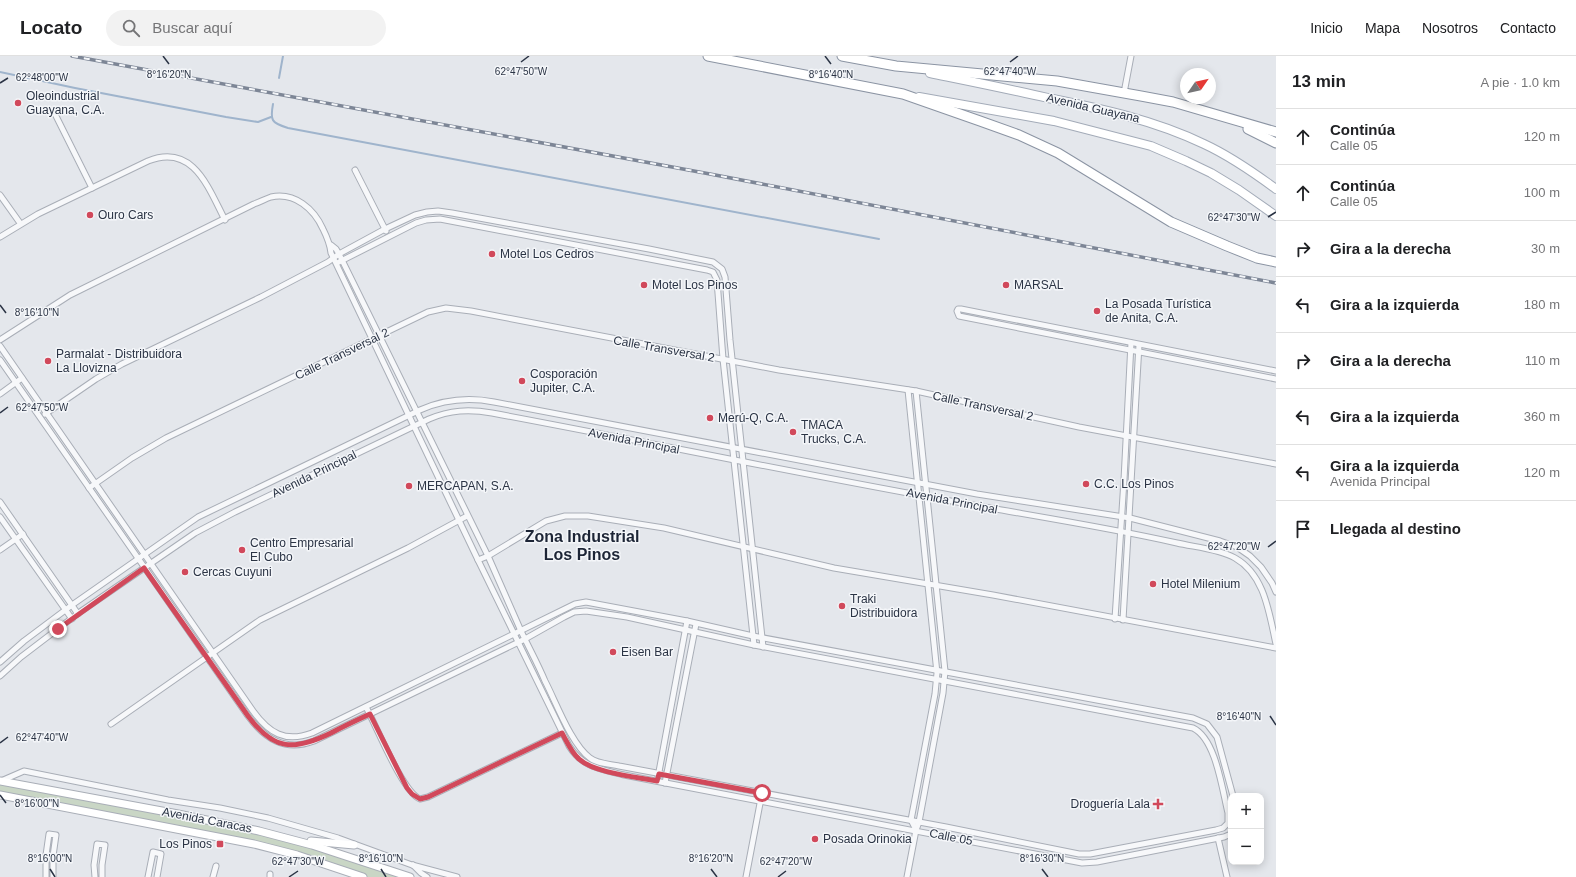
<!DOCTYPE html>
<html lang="es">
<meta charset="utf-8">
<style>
:root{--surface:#fff;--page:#f2f2f2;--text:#202124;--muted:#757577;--line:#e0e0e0}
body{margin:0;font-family:Arial,sans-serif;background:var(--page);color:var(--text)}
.controls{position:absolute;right:12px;bottom:12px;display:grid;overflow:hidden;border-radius:8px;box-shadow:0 2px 10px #0003}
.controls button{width:36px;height:36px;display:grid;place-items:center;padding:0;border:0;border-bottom:1px solid var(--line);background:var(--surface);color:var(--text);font:20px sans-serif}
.compass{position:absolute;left:1180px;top:12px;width:36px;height:36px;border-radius:50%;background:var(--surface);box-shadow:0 2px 10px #0003;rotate:56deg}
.stop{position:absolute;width:12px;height:12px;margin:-9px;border:3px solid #d1495b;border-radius:50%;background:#fff}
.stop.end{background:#d1495b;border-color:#fff;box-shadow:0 1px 4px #0008}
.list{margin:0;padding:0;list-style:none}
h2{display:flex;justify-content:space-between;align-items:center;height:52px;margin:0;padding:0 16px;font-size:17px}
h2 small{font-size:13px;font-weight:400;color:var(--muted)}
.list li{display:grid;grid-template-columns:26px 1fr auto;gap:12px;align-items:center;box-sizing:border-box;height:56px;padding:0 16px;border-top:1px solid var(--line)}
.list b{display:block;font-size:15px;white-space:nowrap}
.list p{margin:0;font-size:13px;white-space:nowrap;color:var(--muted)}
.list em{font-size:13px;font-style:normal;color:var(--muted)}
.icon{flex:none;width:22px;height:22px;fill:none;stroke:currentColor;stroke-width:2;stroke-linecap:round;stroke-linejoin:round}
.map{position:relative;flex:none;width:1276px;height:821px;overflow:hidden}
header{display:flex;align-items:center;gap:24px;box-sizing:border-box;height:56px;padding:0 20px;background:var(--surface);border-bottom:1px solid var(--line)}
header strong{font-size:19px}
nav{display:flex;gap:22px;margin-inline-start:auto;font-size:14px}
.search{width:280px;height:36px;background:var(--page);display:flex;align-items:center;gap:10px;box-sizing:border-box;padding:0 14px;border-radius:22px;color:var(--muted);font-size:15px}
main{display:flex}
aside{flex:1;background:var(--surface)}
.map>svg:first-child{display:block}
.green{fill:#c9d6c5}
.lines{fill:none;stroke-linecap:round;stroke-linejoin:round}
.stream{stroke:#9fb4cc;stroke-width:2}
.street-casing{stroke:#a9aeb7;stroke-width:7}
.secondary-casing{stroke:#a9aeb7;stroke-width:9}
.primary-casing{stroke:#a3abb8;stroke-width:10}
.highway-casing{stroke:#8b94a3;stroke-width:11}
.street{stroke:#f7f8fa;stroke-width:5}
.secondary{stroke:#fff;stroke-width:7}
.primary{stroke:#fff;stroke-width:8}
.highway{stroke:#fff;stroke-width:9}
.rail-casing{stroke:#7d8696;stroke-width:3.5}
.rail{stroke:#f4f6f9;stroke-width:2;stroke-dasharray:6;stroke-linecap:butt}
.route{stroke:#d1495b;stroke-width:5}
.ticks{fill:none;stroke:#2b3445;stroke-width:1.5}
.poi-dot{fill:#d1495b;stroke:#f4f6f9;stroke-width:1.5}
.labels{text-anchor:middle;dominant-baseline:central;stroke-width:3;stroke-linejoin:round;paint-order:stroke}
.poi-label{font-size:12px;fill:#2b3445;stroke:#f4f6f9;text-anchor:start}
.street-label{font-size:12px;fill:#2b3445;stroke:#f4f6f9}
.district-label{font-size:16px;font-weight:bold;fill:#1d2536;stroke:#f4f6f9}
.ticks-label{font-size:10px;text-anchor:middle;fill:#2b3445;stroke:#f4f6f9;stroke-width:3;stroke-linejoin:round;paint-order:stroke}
</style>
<header>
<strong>Locato</strong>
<div class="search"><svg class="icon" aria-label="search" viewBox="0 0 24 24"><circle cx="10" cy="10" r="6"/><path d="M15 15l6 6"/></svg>Buscar aquí</div>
<nav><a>Inicio</a><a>Mapa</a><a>Nosotros</a><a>Contacto</a></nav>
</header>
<main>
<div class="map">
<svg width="1276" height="821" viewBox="0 0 1276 821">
<rect width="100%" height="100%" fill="#e4e7ec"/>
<polygon class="green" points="0,725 238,770 410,821 363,821 297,799 0,739"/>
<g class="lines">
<g class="stream">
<polyline points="0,16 75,32 226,61 258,66 271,61"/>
<polyline points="279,22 283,0"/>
<path d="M273,48C270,64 271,67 288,72L879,183"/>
</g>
<g class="street-casing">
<g id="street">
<polyline points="1124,37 1131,0"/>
<polyline points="54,56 92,132"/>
<polyline points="355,114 386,175"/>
<polyline points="0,139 20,167"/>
<path d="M0,181L38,158L148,105C193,87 208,131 225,164"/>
<polyline points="339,206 416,167 426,164 440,163 707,214 713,216 717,224 723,303 754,589"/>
<path d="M0,284L70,239L254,148C260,146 265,143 271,141C295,136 314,153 323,173C327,181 330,188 331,197L478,504L569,690C583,712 601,713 624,719L1082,807L1097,806L1224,781L1231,778"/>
<path d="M0,290L253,655C269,677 285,687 312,677L575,548L586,546L687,565L753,580L1193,662L1207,668L1217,681L1233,740"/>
<path d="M0,304L248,660C265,683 285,696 314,685L525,583L564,561L574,556L586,555L627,561L754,589L1193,672C1216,683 1222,733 1228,757V767L1223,772L1216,774L1090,798H1079L946,771L619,710C610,708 597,708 590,702C571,688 556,646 545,625C538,608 529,592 521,575L488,500L339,198L336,193L331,189"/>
<polyline points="1276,315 961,253 958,253 957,255 959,260 1276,323"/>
<polyline points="908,334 937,617 935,638 911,764 916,774"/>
<polyline points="0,338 22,322"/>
<polyline points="45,358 96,323 122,308 261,241 328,206 339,198 385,173 415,159 427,156 438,155 452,157 649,193 713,206 722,213 725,221 730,284 763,591"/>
<polyline points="89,432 132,402 166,382 428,256 446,252 471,255 779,314 916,335 1079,371 1276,408"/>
<polyline points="0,446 78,558"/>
<polyline points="0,461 72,563"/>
<polyline points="0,494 23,478"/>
<polyline points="478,504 488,500 546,465 565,460 588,460 664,472 834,512 993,539 1276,592"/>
<polyline points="1115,563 1124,424 1131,287"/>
<polyline points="1123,564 1139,289"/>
<path d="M0,606L24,585L72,549L198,461L420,354C445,343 468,341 494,346L977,438L1130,462L1220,485L1237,491L1250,500L1261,511L1272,527L1276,536"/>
<path d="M0,620L21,601L80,556L195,477L235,456L429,363C450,354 469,353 492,357C658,388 824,423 990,452C1053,463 1115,473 1177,487C1194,491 1219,493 1235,502C1265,519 1269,557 1276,588"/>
<path d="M366,651C376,669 403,737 420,743L428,741L562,677"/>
<polyline points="111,668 260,564 408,492 467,460"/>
<polyline points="658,721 687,565"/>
<polyline points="1,725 24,715 168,744 220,752 268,762 338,782 412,809 457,821"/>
<polyline points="665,727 696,568"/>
<polyline points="1218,782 1227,821"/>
<polyline points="413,809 421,817 427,821"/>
<polyline points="46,821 46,799 49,778 56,779 53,800 53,821"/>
<polyline points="95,821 94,809 97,788 105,789 102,809 102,821"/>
<polyline points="148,821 153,796 161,798 157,821"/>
<polyline points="213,821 216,810"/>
<polyline points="270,821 270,818"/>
<polyline points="746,821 762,737"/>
<polyline points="907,821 916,774 919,766 943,637 945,615 916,335"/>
</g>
</g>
<g class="secondary-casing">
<g id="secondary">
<polyline points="0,725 178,758 259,775 312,789 410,821"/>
<polyline points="0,739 254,788 297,799 363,821"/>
<polyline points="311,785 354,789"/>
</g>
</g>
<g class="primary-casing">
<g id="primary">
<path d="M930,17C969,25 1009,33 1048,42C1102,53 1154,64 1204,88C1230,100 1253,116 1276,133"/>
<polyline points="919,41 1054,65 1151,90 1186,105 1211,117 1239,134 1276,160"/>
</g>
</g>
<g class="highway-casing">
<g id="highway">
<polyline points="708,0 903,38 980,65 1019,79 1058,97 1171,166 1227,190 1257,202 1276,206"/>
<polyline points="842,0 896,10 1057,25 1141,40 1173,46 1276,76"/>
<polyline points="1248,73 1276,87"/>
</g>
</g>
<use href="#street" class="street"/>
<use href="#secondary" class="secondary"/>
<use href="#primary" class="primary"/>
<use href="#highway" class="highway"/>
<g class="rail-casing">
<polyline id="rail" points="72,0 710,118 1276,227"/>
</g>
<use href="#rail" class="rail"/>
</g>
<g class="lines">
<path class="route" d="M58,573L144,512L248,660C274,695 294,695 331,677C344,670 357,664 370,658L407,732L412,738L420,743L428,741L562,677C567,686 571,696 579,703C594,717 637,721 657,725L659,718L762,737"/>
</g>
<path class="ticks" d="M163,0L169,8M825,0L831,8M521,6L529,0M1010,6L1018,0M0,27L8,22M1268,161L1276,156M0,249L6,257M0,357L8,351M1268,491L1276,485M1270,660L1276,669M0,687L8,681M0,739L6,747M50,813L55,821M381,813L386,821M711,813L717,821M1042,813L1048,821M289,821L298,815M778,821L786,815"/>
<g class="poi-dot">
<circle cx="18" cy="47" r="4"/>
<circle cx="90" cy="159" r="4"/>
<circle cx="492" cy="198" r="4"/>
<circle cx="644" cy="229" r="4"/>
<circle cx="1006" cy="229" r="4"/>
<circle cx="1097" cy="255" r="4"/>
<circle cx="48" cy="305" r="4"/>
<circle cx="522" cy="325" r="4"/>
<circle cx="710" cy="362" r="4"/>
<circle cx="793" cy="376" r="4"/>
<circle cx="1086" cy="428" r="4"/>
<circle cx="409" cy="430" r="4"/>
<circle cx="242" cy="494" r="4"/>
<circle cx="185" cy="516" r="4"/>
<circle cx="1153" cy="528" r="4"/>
<circle cx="842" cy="550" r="4"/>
<circle cx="613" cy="596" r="4"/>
<path d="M1156 742h4v4h4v4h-4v4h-4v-4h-4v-4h4z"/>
<circle cx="815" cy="783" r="4"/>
<rect x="216" y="784" width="8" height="8" rx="2"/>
</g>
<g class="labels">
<g class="poi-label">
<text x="26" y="40">Oleoindustrial<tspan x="26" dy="14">Guayana, C.A.</tspan></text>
<text x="98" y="159">Ouro Cars</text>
<text x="500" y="198">Motel Los Cedros</text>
<text x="652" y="229">Motel Los Pinos</text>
<text x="1014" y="229">MARSAL</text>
<text x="1105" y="248">La Posada Turística<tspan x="1105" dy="14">de Anita, C.A.</tspan></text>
<text x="56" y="298">Parmalat - Distribuidora<tspan x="56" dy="14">La Llovizna</tspan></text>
<text x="530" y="318">Cosporación<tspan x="530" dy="14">Jupiter, C.A.</tspan></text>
<text x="718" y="362">Merú-Q, C.A.</text>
<text x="801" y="369">TMACA<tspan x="801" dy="14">Trucks, C.A.</tspan></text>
<text x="1094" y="428">C.C. Los Pinos</text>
<text x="417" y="430">MERCAPAN, S.A.</text>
<text x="250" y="487">Centro Empresarial<tspan x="250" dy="14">El Cubo</tspan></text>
<text x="193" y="516">Cercas Cuyuni</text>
<text x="1161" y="528">Hotel Milenium</text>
<text x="850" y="543">Traki<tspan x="850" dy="14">Distribuidora</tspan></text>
<text x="621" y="596">Eisen Bar</text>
<text x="1150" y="748" text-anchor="end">Droguería Lala</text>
<text x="823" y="783">Posada Orinokia</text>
<text x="212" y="788" text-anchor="end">Los Pinos</text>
</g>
<g class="street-label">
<text transform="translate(1093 52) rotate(13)">Avenida Guayana</text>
<text transform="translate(664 293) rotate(10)">Calle Transversal 2</text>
<text transform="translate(342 298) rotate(-26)">Calle Transversal 2</text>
<text transform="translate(983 350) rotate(12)">Calle Transversal 2</text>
<text transform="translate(634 385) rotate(11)">Avenida Principal</text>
<text transform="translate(314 418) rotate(-26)">Avenida Principal</text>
<text transform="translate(952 445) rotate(11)">Avenida Principal</text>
<text transform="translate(207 764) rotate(11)">Avenida Caracas</text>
<text transform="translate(951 781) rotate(11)">Calle 05</text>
</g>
<g class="district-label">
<text x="582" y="480">Zona Industrial<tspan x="582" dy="18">Los Pinos</tspan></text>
</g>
</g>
<g class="ticks-label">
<text x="521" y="19">62°47'50"W</text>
<text x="1010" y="19">62°47'40"W</text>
<text x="169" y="22">8°16'20"N</text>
<text x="831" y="22">8°16'40"N</text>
<text x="42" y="25">62°48'00"W</text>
<text x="1234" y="165">62°47'30"W</text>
<text x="37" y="260">8°16'10"N</text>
<text x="42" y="355">62°47'50"W</text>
<text x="1234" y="494">62°47'20"W</text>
<text x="1239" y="664">8°16'40"N</text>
<text x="42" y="685">62°47'40"W</text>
<text x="37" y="751">8°16'00"N</text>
<text x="50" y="806">8°16'00"N</text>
<text x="381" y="806">8°16'10"N</text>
<text x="711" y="806">8°16'20"N</text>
<text x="1042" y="806">8°16'30"N</text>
<text x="298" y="809">62°47'30"W</text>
<text x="786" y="809">62°47'20"W</text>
</g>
</svg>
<div class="controls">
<button>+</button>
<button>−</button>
</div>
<svg class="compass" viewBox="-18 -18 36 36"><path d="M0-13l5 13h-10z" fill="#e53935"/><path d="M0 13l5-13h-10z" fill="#757577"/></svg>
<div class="stop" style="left:762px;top:737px"></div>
<div class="stop end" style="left:58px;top:573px"></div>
</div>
<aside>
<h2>13 min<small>A pie · 1.0 km</small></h2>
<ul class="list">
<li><svg class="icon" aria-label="ahead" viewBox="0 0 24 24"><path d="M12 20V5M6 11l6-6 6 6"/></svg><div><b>Continúa</b><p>Calle 05</p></div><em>120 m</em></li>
<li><svg class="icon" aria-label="ahead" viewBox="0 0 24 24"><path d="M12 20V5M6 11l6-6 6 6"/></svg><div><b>Continúa</b><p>Calle 05</p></div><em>100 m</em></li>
<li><svg class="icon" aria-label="right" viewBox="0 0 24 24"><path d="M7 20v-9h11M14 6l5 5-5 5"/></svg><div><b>Gira a la derecha</b></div><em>30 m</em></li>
<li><svg class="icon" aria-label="left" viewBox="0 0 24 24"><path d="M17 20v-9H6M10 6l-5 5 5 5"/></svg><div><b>Gira a la izquierda</b></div><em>180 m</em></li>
<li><svg class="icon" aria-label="right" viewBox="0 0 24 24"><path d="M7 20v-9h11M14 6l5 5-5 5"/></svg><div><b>Gira a la derecha</b></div><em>110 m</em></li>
<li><svg class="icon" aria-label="left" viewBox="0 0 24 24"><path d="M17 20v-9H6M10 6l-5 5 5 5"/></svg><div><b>Gira a la izquierda</b></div><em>360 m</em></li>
<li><svg class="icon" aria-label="left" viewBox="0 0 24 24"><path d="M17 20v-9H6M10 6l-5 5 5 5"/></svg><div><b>Gira a la izquierda</b><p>Avenida Principal</p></div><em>120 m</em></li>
<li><svg class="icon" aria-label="arrive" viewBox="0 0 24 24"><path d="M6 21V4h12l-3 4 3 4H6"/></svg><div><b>Llegada al destino</b></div></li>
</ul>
</aside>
</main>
